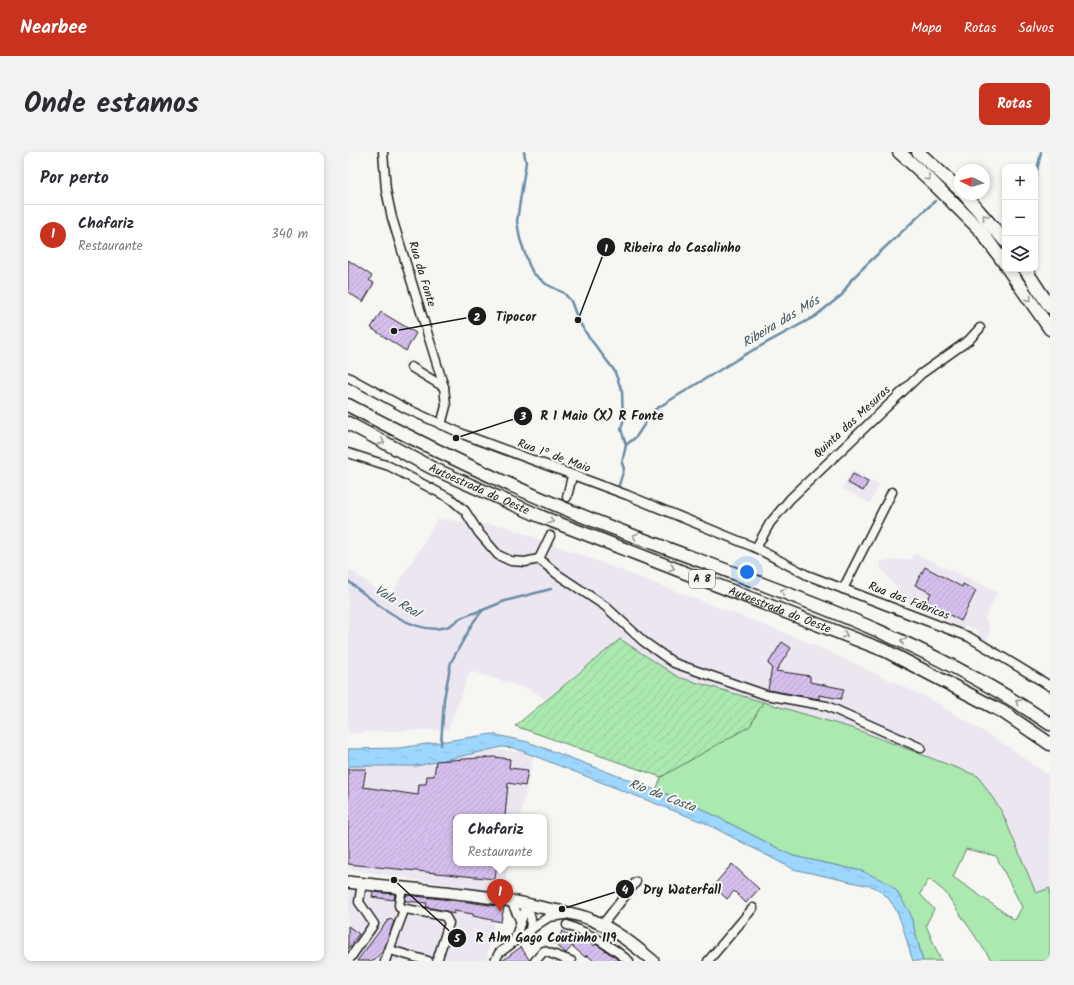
<!DOCTYPE html>
<html lang="pt">
<meta charset="utf-8">
<style>
:root{--surface:#fff;--page:#f2f2f3;--text:#2b2b33;--muted:#7c7c81;--line:#e1e1e2;--accent:#c8321e}
body{margin:0;font-family:Kalam,sans-serif;background:var(--page);color:var(--text)}
.controls{position:absolute;right:12px;top:12px;display:grid;overflow:hidden;border-radius:8px;box-shadow:0 2px 6px #0003}
.controls button{width:36px;height:36px;display:grid;place-items:center;padding:0;border:0;border-bottom:1px solid var(--line);background:var(--surface);color:var(--text);font:20px sans-serif}
.compass{position:absolute;left:606px;top:12px;width:36px;height:36px;border-radius:50%;background:var(--surface);box-shadow:0 2px 6px #0003;rotate:276deg}
.you{position:absolute;left:399px;top:420px;width:14px;height:14px;margin:-10px;border:3px solid #fff;border-radius:50%;background:#1a73e8;box-shadow:0 0 0 6px #1a73e833}
.badge{display:grid;place-items:center;width:26px;height:26px;border-radius:50%;background:var(--accent);color:#fff;font-size:13px;font-weight:700}
.pin{position:absolute;translate:-50% -33px;filter:drop-shadow(0 1px 2px #0008)}
.pin::after{content:'';position:absolute;top:21px;width:14px;height:12px;background:inherit;clip-path:polygon(0 0,100% 0,50% 100%)}
.popup{position:absolute;left:105px;top:662px;width:94px;height:52px;box-sizing:border-box;display:grid;place-content:center;border-radius:8px;background:var(--surface);filter:drop-shadow(0 1px 3px #0005);font-size:13px;white-space:nowrap;color:var(--muted)}
.popup b{font-size:15px;color:var(--text)}
.popup::after{content:'';position:absolute;left:50%;top:100%;margin-left:-8px;border:8px solid transparent;border-top-color:var(--surface)}
.list{margin:0;padding:0;list-style:none}
h2{display:flex;justify-content:space-between;align-items:center;height:52px;margin:0;padding:0 16px;font-size:17px}
h2 small{font-size:13px;font-weight:400;color:var(--muted)}
.list li{display:grid;grid-template-columns:26px 1fr auto;gap:12px;align-items:center;box-sizing:border-box;height:60px;padding:0 16px;border-top:1px solid var(--line)}
.list b{display:block;font-size:15px;white-space:nowrap}
.list p{margin:0;font-size:13px;white-space:nowrap;color:var(--muted)}
.list em{font-size:13px;font-style:normal;color:var(--muted)}
.icon{flex:none;width:22px;height:22px;fill:none;stroke:currentColor;stroke-width:2;stroke-linecap:round;stroke-linejoin:round}
.map{position:relative;flex:none;width:702px;height:809px;overflow:hidden;border-radius:8px}
header{display:flex;align-items:center;gap:24px;box-sizing:border-box;height:56px;padding:0 20px;background:var(--accent);color:#fff}
header strong{font-size:19px}
nav{display:flex;gap:22px;margin-inline-start:auto;font-size:14px}
.intro{display:flex;align-items:center;justify-content:space-between;box-sizing:border-box;height:96px;padding:0 24px}
h1{margin:0;font-size:28px}
.button{padding:10px 18px;border-radius:8px;background:var(--accent);color:#fff;font-size:14px;font-weight:700}
main{display:flex;gap:24px;padding:0 24px}
aside{flex:1;background:var(--surface);border-radius:8px;box-shadow:0 2px 6px #0003}
.map>svg:first-child{display:block}
.built{fill:#ece6f1}
.grass{fill:#abe9b0;stroke:#648266;fill-rule:evenodd}
.garden{fill:url(#garden-furrows);stroke:#648266}
.water{fill:url(#water-ripples);stroke:#6a8ca4}
.lines{fill:none;stroke-linecap:round;stroke-linejoin:round}
.stream{stroke:#6a8ca4;stroke-width:2.5}
.building{fill:url(#building-hatch);stroke:#1c1c1c}
.minor-tunnel{stroke:#d5d5d2;stroke-width:8;stroke-dasharray:8 4;stroke-linecap:butt}
.minor-casing{stroke:#1c1c1c;stroke-width:11}
.major-casing{stroke:#1c1c1c;stroke-width:14}
.highway-casing{stroke:#1c1c1c;stroke-width:15}
.minor{stroke:#f6f6f2;stroke-width:8}
.major{stroke:#f6f6f2;stroke-width:11}
.highway{stroke:#f6f6f2;stroke-width:12}
.oneway{stroke:#949492}
.labels{text-anchor:middle;dominant-baseline:central;stroke-width:4;stroke-linejoin:round;paint-order:stroke}
.shield{fill:#f6f6f2;stroke:#5d5d5c;stroke-width:1}
.shield-label{font-size:11px;font-weight:bold;fill:#1c1c1c}
.street-label{font-size:12px;fill:#1c1c1c;stroke:#f6f6f2}
.water-label{font-size:13px;font-style:italic;fill:#435460;stroke:#f6f6f2}
.leader{fill:none;stroke:#1c1c1c;stroke-width:1.5}
.callout-dot{fill:#1c1c1c;stroke:#f6f6f2;stroke-width:1.5}
.mark-label{font-size:12px;text-anchor:middle;font-weight:bold;fill:#fff}
.callout-label{font-size:13px;text-anchor:middle;font-weight:bold;fill:#1c1c1c;stroke:#f6f6f2;stroke-width:4;stroke-linejoin:round;paint-order:stroke}
</style>
<header>
<strong>Nearbee</strong>
<nav><a>Mapa</a><a>Rotas</a><a>Salvos</a></nav>
</header>
<div class="intro"><h1>Onde estamos</h1><a class="button">Rotas</a></div>
<main>
<aside>
<h2>Por perto<small></small></h2>
<ul class="list">
<li><span class="badge">1</span><div><b>Chafariz</b><p>Restaurante</p></div><em>340 m</em></li>
</ul>
</aside>
<div class="map">
<svg width="702" height="809" viewBox="0 0 702 809">
<defs>
<pattern id="garden-furrows" width="10" height="10" patternUnits="userSpaceOnUse"><rect width="10" height="10" fill="#abe9b0"/><path d="M-1 1l2-2M0 10L10 0M9 11l2-2" fill="none" stroke="#93c797"/></pattern>
<pattern id="water-ripples" width="26" height="14" patternUnits="userSpaceOnUse"><rect width="26" height="14" fill="#9ed7fe"/><path d="M2 4q2-2 4 0t4 0M15 11q2-2 4 0t4 0" fill="none" stroke="#88b8d9"/></pattern>
<pattern id="building-hatch" width="6" height="6" patternUnits="userSpaceOnUse"><rect width="6" height="6" fill="#d6bfee"/><path d="M-1 1l2-2M0 6l6-6M5 7l2-2" fill="none" stroke="#b7a4cc"/></pattern>
</defs>
<rect width="100%" height="100%" fill="#f6f6f2"/>
<filter id="ink" filterUnits="userSpaceOnUse"><feTurbulence type="fractalNoise" baseFrequency=".025" numOctaves="2"/><feDisplacementMap in="SourceGraphic" scale="8" xChannelSelector="R" yChannelSelector="G"/><feConvolveMatrix kernelMatrix="1 2 1 2 8 2 1 2 1" color-interpolation-filters="sRGB"/></filter>
<g filter="url(#ink)">
<g class="built">
<polygon points="504,318 531,333 522,351 494,336"/>
<polygon points="90,367 156,374 427,477 488,503 584,548 665,598 702,624 702,736 688,741 654,660 630,624 507,577 330,525 272,487 197,547 184,538 122,519 100,578 64,578 0,581 0,417 41,446"/>
<polygon points="566,401 649,440 637,466 642,479 639,488 631,485 630,479 617,473 613,476 562,452 533,417 532,409 563,407"/>
<polygon points="125,596 186,601 172,665 108,665 108,711 161,711 154,741 0,717 0,610"/>
<polygon points="0,736 132,747 130,766 146,770 138,809 0,809"/>
</g>
<path class="grass" d="M415,550L507,577L630,624L654,660L688,741L702,736V809H644L597,740L581,727L572,742L586,757L578,773L593,809H575L562,761L514,719L445,704L342,651L308,638L313,625L402,574ZM618,697L648,704L674,755L667,768L605,725Z"/>
<polygon class="garden" points="272,487 330,525 415,550 402,574 313,625 167,574"/>
<path class="water" d="M144,582L180,590L342,651L445,704L514,719L540,731L548,738L562,761L575,809H565C556,783 552,748 526,735L445,717L357,671L166,596L154,595L69,614H0V597L52,596Z"/>
<g class="lines">
<g class="stream">
<polyline points="176,0 178,10 169,69 172,87 181,113 185,121 198,132 216,141 223,149 230,168 240,184 266,218 274,239 275,270 273,277 278,293 274,311 276,317 271,333"/>
<polyline points="687,28 693,0"/>
<polyline points="278,293 288,285 306,258 398,202 466,165 494,143 503,128 518,113 587,49"/>
<path d="M0,429C24,448 65,485 98,475C103,474 107,470 111,467C118,463 127,461 134,458"/>
<polyline points="93,593 96,547 103,510 126,469 135,458 157,449 203,437"/>
</g>
</g>
<g class="building">
<polygon points="0,108 24,124 21,128 26,131 15,150 0,140"/>
<polygon points="33,160 68,181 58,199 23,176"/>
<polygon points="505,322 520,330 515,339 500,331"/>
<polygon points="577,415 614,435 615,432 628,439 613,469 578,450 583,441 567,433"/>
<polygon points="434,490 443,496 428,519 462,524 462,530 496,537 493,547 471,543 471,547 420,538 424,515 420,512"/>
<polygon points="146,605 162,607 161,616 180,618 177,634 160,631 157,665 108,665 108,711 149,711 147,727 0,712 0,617 18,617 15,635 70,643 71,632 78,632 79,624 86,624 88,609"/>
<polygon points="384,712 411,737 398,751 386,739 379,747 365,734"/>
<polygon points="25,740 47,742 46,748 24,745"/>
<polygon points="58,743 120,750 156,755 153,770 125,764 125,762 106,759 106,762 102,761 98,759 78,755 79,751 57,749"/>
<polygon points="43,767 46,770 35,799 25,809 9,809 40,768"/>
<polygon points="0,774 11,782 0,797"/>
<polygon points="215,779 228,790 218,801 205,790"/>
<polygon points="232,784 246,794 248,792 254,796 272,809 246,809 239,803 237,805 224,794"/>
<polygon points="173,795 182,809 154,809"/>
</g>
<g class="lines">
<polyline class="minor-tunnel" points="202,384 219,345"/>
<g class="minor-casing">
<g id="minor">
<polyline points="35,0 38,38 44,66 96,235 98,254 93,273"/>
<polyline points="63,215 96,235"/>
<polyline points="0,225 57,256 117,283 279,343 408,396 459,423 621,485 702,534"/>
<polyline points="0,301 41,314 103,347 117,359 131,381 150,403 163,409 177,410 191,407"/>
<polyline points="219,345 224,324"/>
<polyline points="408,396 422,371 442,347 573,222 621,188 632,176"/>
<polyline points="191,407 209,422 257,454 295,489 326,511 418,543 479,554 573,596"/>
<polyline points="191,407 202,384"/>
<polyline points="495,437 544,340"/>
<polyline points="54,735 51,753 52,756 97,764 101,771 89,809"/>
<polyline points="163,749 172,768"/>
<polyline points="179,752 183,767 182,779"/>
<path d="M219,773C243,782 262,793 281,809"/>
<polyline points="254,773 288,730"/>
<polyline points="166,789 179,752"/>
<polyline points="42,798 80,809"/>
<polyline points="0,809 26,772 11,750 14,731"/>
<polyline points="37,809 56,758"/>
<polyline points="147,809 151,801 193,770 201,765 217,763"/>
<polyline points="187,809 196,799 223,809"/>
<polyline points="360,809 405,756"/>
</g>
</g>
<g class="major-casing">
<path id="major" d="M0,730C64,738 129,740 192,755C209,759 226,761 242,767C266,777 286,793 305,809"/>
</g>
<g class="highway-casing">
<g id="highway">
<polyline points="551,0 582,28 633,79 657,112"/>
<polyline points="570,0 612,38"/>
<polyline points="616,42 657,89"/>
<polyline points="660,117 702,177"/>
<polyline points="677,117 702,155"/>
<path d="M0,253C91,301 182,345 278,381C423,436 573,484 702,572"/>
<path id="s1" d="M0,271L84,316L194,365L538,499L655,560L702,592"/>
</g>
</g>
<use href="#minor" class="minor"/>
<use href="#major" class="major"/>
<use href="#highway" class="highway"/>
</g>
<defs><path id="oneway-chevron" d="M-2-3.5L2.5 0L-2 3.5" fill="none" stroke-width="1.6" stroke-linecap="round" stroke-linejoin="round"/></defs>
<g class="oneway">
<use href="#oneway-chevron" transform="translate(580 26) rotate(43)"/>
<use href="#oneway-chevron" transform="translate(637 65) rotate(-130)"/>
<use href="#oneway-chevron" transform="translate(681 147) rotate(55)"/>
<use href="#oneway-chevron" transform="translate(34 290) rotate(28)"/>
<use href="#oneway-chevron" transform="translate(203 369) rotate(22)"/>
<use href="#oneway-chevron" transform="translate(287 384) rotate(-160)"/>
<use href="#oneway-chevron" transform="translate(324 416) rotate(20)"/>
<use href="#oneway-chevron" transform="translate(435 439) rotate(-158)"/>
<use href="#oneway-chevron" transform="translate(497 483) rotate(22)"/>
<use href="#oneway-chevron" transform="translate(555 489) rotate(-152)"/>
<use href="#oneway-chevron" transform="translate(670 550) rotate(-146)"/>
</g>
</g>
<g class="labels">
<rect class="shield" x="341" y="418" width="26" height="18" rx="3"/>
<g class="shield-label">
<text x="354" y="427">A 8</text>
</g>
<g class="street-label">
<text transform="translate(74 122) rotate(73)">Rua da Fonte</text>
<text transform="translate(504 270) rotate(-43)">Quinta das Mesuras</text>
<text transform="translate(206 304) rotate(20)">Rua 1º de Maio</text>
<text stroke="none"><textPath href="#s1" startOffset="147">Autoestrada do Oeste</textPath></text>
<text transform="translate(561 449) rotate(21)">Rua das Fábricas</text>
<text stroke="none"><textPath href="#s1" startOffset="471">Autoestrada do Oeste</textPath></text>
</g>
<g class="water-label">
<text transform="translate(433 170) rotate(-31)">Ribeira das Mós</text>
<text transform="translate(49 450) rotate(31)">Vala Real</text>
<text transform="translate(314 644) rotate(21)">Rio da Costa</text>
</g>
</g>
<path class="leader" d="M230 168L258 95M46 179L129 164M108 286L175 264M214 757L277 737M46 728L109 786"/>
<g class="callout-dot">
<circle cx="230" cy="168" r="4"/>
<circle cx="46" cy="179" r="4"/>
<circle cx="108" cy="286" r="4"/>
<circle cx="214" cy="757" r="4"/>
<circle cx="46" cy="728" r="4"/>
<circle cx="258" cy="95" r="10"/>
<circle cx="129" cy="164" r="10"/>
<circle cx="175" cy="264" r="10"/>
<circle cx="277" cy="737" r="10"/>
<circle cx="109" cy="786" r="10"/>
</g>
<g class="mark-label">
<text x="258" y="100">1</text>
<text x="129" y="169">2</text>
<text x="175" y="268">3</text>
<text x="277" y="741">4</text>
<text x="109" y="790">5</text>
</g>
<g class="callout-label">
<text x="334" y="100">Ribeira do Casalinho</text>
<text x="168" y="169">Tipocor</text>
<text x="254" y="268">R 1 Maio (X) R Fonte</text>
<text x="334" y="742">Dry Waterfall</text>
<text x="198" y="790">R Alm Gago Coutinho 119</text>
</g>
</svg>
<div class="controls">
<button>+</button>
<button>−</button>
<button><svg class="icon" aria-label="layers" viewBox="0 0 24 24"><path d="M12 4l9 5-9 5-9-5zM3 14l9 5 9-5"/></svg></button>
</div>
<svg class="compass" viewBox="-18 -18 36 36"><path d="M0-13l5 13h-10z" fill="#e53935"/><path d="M0 13l5-13h-10z" fill="#7c7c81"/></svg>
<div class="you"></div>
<div class="pin badge" style="left:152px;top:760px">1</div>
<div class="popup"><b>Chafariz</b>Restaurante</div>
</div>
</main>
